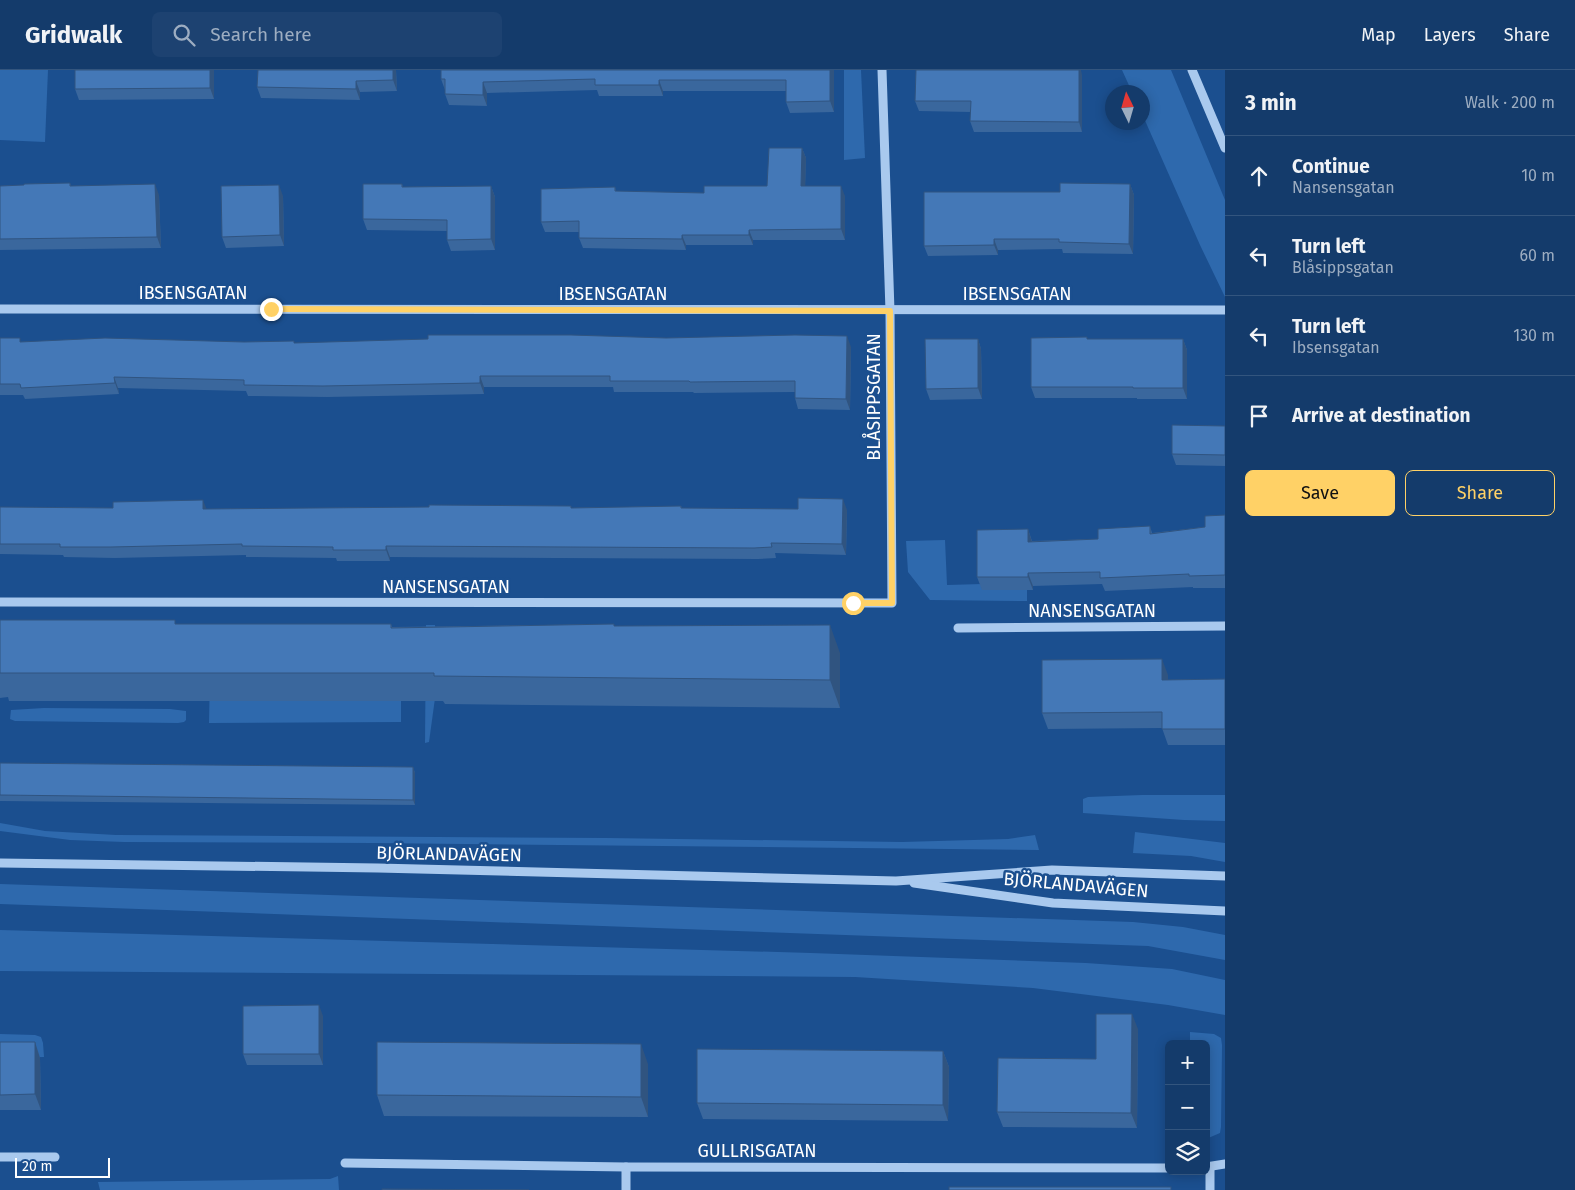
<!DOCTYPE html>
<meta charset="utf-8">
<style>
:root{--surface:#143b6b;--page:#1d4271;--text:#f1f3f6;--muted:#9dadc1;--line:#33557e;--accent:#ffd166}
body{margin:0;font-family:"Fira Sans",sans-serif;background:var(--page);color:var(--text)}
.controls{position:absolute;right:15px;bottom:15px;display:grid;overflow:hidden;border-radius:8px;box-shadow:0 2px 12px #0003}
.controls button{width:45px;height:45px;display:grid;place-items:center;padding:0;border:0;border-bottom:1px solid var(--line);background:var(--surface);color:var(--text);font:25px sans-serif}
.compass{position:absolute;left:1105px;top:15px;width:45px;height:45px;border-radius:50%;background:var(--surface);box-shadow:0 2px 12px #0003;rotate:355deg}
.scale{position:absolute;left:15px;bottom:12px;width:95px;box-sizing:border-box;padding-left:5px;border:2px solid #fff;border-top:0;font-size:14px;line-height:18px;white-space:nowrap;color:#fff;-webkit-text-stroke:4px #1b4f8f;paint-order:stroke}
.stop{position:absolute;width:15px;height:15px;margin:-11px;border:4px solid #ffd166;border-radius:50%;background:#fff}
.stop.end{background:#ffd166;border-color:#fff;box-shadow:0 1px 5px #0008}
.list{margin:0;padding:0;list-style:none}
h2{display:flex;justify-content:space-between;align-items:center;height:65px;margin:0;padding:0 20px;font-size:21px}
h2 small{font-size:16px;font-weight:400;color:var(--muted)}
.list li{display:grid;grid-template-columns:32px 1fr auto;gap:15px;align-items:center;box-sizing:border-box;height:80px;padding:0 20px;border-top:1px solid var(--line)}
.list b{display:block;font-size:19px;white-space:nowrap}
.list p{margin:0;font-size:16px;white-space:nowrap;color:var(--muted)}
.list em{font-size:16px;font-style:normal;color:var(--muted)}
.actions{display:flex;gap:10px;padding:15px 20px}
.actions a{flex:1;padding:11px 0;border:1px solid var(--accent);border-radius:8px;text-align:center;font-size:18px;color:var(--accent)}
.actions .main{background:var(--accent);color:#111}
.icon{flex:none;width:28px;height:28px;fill:none;stroke:currentColor;stroke-width:2;stroke-linecap:round;stroke-linejoin:round}
.map{position:relative;flex:none;width:1225px;height:1120px;overflow:hidden}
header{display:flex;align-items:center;gap:30px;box-sizing:border-box;height:70px;padding:0 25px;background:var(--surface);border-bottom:1px solid var(--line)}
header strong{font-size:24px}
nav{display:flex;gap:28px;margin-inline-start:auto;font-size:18px}
.search{width:350px;height:45px;background:var(--page);display:flex;align-items:center;gap:12px;box-sizing:border-box;padding:0 18px;border-radius:8px;color:var(--muted);font-size:19px}
main{display:flex}
aside{flex:1;background:var(--surface)}
.map>svg:first-child{display:block}
.green{fill:#2e69ad}
.lines{fill:none;stroke-linecap:round;stroke-linejoin:round}
.minor{stroke:#a9c9ee;stroke-width:9}
.wall{fill:#3a679d}
.shaded-wall{fill:#305480}
.building{fill:#4478b7;stroke:#305480}
.route{stroke:#ffd166;stroke-width:6}
.labels{text-anchor:middle;dominant-baseline:central;stroke-width:5;stroke-linejoin:round;paint-order:stroke}
.street-label{font-size:18px;fill:#fff;stroke:#1b4f8f}
</style>
<header>
<strong>Gridwalk</strong>
<div class="search"><svg class="icon" aria-label="search" viewBox="0 0 24 24"><circle cx="10" cy="10" r="6"/><path d="M15 15l6 6"/></svg>Search here</div>
<nav><a>Map</a><a>Layers</a><a>Share</a></nav>
</header>
<main>
<div class="map">
<svg width="1225" height="1120" viewBox="0 0 1225 1120">
<rect width="100%" height="100%" fill="#1b4f8f"/>
<g class="green">
<polygon points="0,0 48,0 45,72 0,70"/>
<polygon points="844,0 861,0 865,88 844,90"/>
<polygon points="1122,0 1171,0 1225,130 1225,227 1200,175 1143,46 1142,22 1132,22"/>
<polygon points="945,470 947,515 982,514 982,520 1027,520 1027,531 930,530 908,502 906,471"/>
<polygon points="211,555 224,582 225,631 401,631 401,652 209,653"/>
<polygon points="426,555 435,555 436,621 429,672 425,673"/>
<polygon points="44,638 170,639 186,641 186,650 184,652 178,653 15,651 10,649 11,640"/>
<polygon points="1142,725 1225,725 1225,751 1184,750 1083,743 1083,729 1088,727"/>
<polygon points="0,753 45,761 116,765 607,768 902,772 1008,769 1035,765 1039,780 374,773 124,772 70,770 0,761"/>
<polygon points="1135,762 1225,773 1225,792 1191,786 1133,783"/>
<polygon points="0,814 1133,852 1183,857 1225,865 1225,890 1148,876 0,834"/>
<polygon points="0,860 811,883 1086,893 1172,899 1225,910 1225,945 1168,935 1033,918 855,907 0,901"/>
<polygon points="1190,962 1214,964 1221,968 1222,975 1221,1057 1220,1063 1206,1069 1206,974 1190,974"/>
<polygon points="0,964 35,965 41,967 43,973 44,987 0,988"/>
<polygon points="338,1106 339,1120 100,1120 98,1112 330,1109"/>
</g>
<g class="lines">
<g class="minor">
<polyline points="1192,0 1225,78"/>
<polyline points="0,239 1225,240"/>
<polyline points="0,532 892,533 890,241 882,0"/>
<polyline points="958,558 1225,556"/>
<polyline points="0,793 378,798 896,811 1052,800 1225,806"/>
<polyline points="914,813 1053,833 1225,841"/>
<polyline points="0,1087 55,1087"/>
<polyline points="345,1093 626,1097 1169,1098"/>
<polyline points="626,1097 626,1120"/>
<polyline points="1206,1097 1225,1094"/>
<polyline points="1210,1097 1210,1120"/>
</g>
</g>
<g class="wall">
<polygon points="75,0 214,0 214,29 79,30 75,19"/>
<polygon points="396,0 397,21 360,22 360,30 261,28 257,17"/>
<polygon points="834,0 834,42 790,43 786,32 786,21 663,21 663,26 599,26 597,20 487,23 487,36 449,35 445,24 445,20 441,9"/>
<polygon points="1082,5 1082,62 974,62 970,51 971,42 919,41 915,31"/>
<polygon points="802,78 806,88 805,116 845,126 845,170 753,170 753,175 686,175 686,180 583,178 579,168 579,162 545,162 541,152 615,117 616,121 704,123 767,116"/>
<polygon points="70,113 71,116 159,125 161,178 0,180 0,116 24,115"/>
<polygon points="402,114 403,117 491,116 495,127 495,180 451,181 447,170 447,161 367,160 363,149"/>
<polygon points="1130,114 1134,125 1133,184 1063,183 1062,179 998,180 998,185 928,186 924,176 1060,122"/>
<polygon points="283,126 284,176 226,178 222,167"/>
<polygon points="0,268 22,272 294,273 851,277 850,340 798,339 795,328 795,322 694,323 693,322 614,322 613,317 484,317 484,324 327,327 248,326 246,321 118,318 119,324 25,329 23,325 0,325"/>
<polygon points="978,269 981,279 982,329 930,330 926,319"/>
<polygon points="1088,269 1183,269 1187,280 1187,329 1137,329 1137,328 1035,328 1031,317"/>
<polygon points="1225,356 1225,396 1176,395 1172,384"/>
<polygon points="681,436 682,438 847,440 846,485 775,483 776,488 758,489 390,487 390,491 337,491 336,488 246,487 246,485 115,488 64,487 63,485 0,484 0,437 206,439 571,438"/>
<polygon points="1225,445 1225,518 1193,518 1193,517 1105,521 1102,514 1033,516 1033,520 982,520 977,507 1028,459 1032,471 1098,469 1150,456 1152,463 1205,457"/>
<polygon points="0,550 177,554 391,554 392,557 614,554 614,556 840,583 840,638 445,634 443,631 9,631 8,627 0,628"/>
<polygon points="1168,605 1168,610 1225,609 1225,675 1168,675 1162,658 1048,659 1042,643"/>
<polygon points="0,693 413,697 415,703 415,735 0,731"/>
<polygon points="323,946 323,995 247,995 243,984"/>
<polygon points="1138,959 1137,1058 1003,1057 997,1042 1096,989"/>
<polygon points="0,972 35,972 40,988 41,1040 0,1040"/>
<polygon points="943,981 949,997 948,1051 703,1049 697,1033"/>
<polygon points="648,994 648,1047 384,1046 377,1025"/>
</g>
<g class="shaded-wall">
<polygon points="210,0 214,0 214,29 210,18"/>
<polygon points="393,0 396,0 397,21 393,10"/>
<polygon points="830,0 834,0 834,42 830,31"/>
<polygon points="1079,0 1081,0 1082,5 1082,62 1079,52"/>
<polygon points="659,10 663,21 663,26 659,15"/>
<polygon points="356,11 360,22 360,30 356,19"/>
<polygon points="483,12 487,23 487,36 483,25"/>
<polygon points="802,78 806,88 805,126 801,116"/>
<polygon points="155,114 159,125 161,178 157,167"/>
<polygon points="1130,114 1134,125 1133,184 1129,174"/>
<polygon points="279,115 283,126 284,176 280,165"/>
<polygon points="491,116 495,127 495,180 491,169"/>
<polygon points="841,116 845,126 845,170 841,159"/>
<polygon points="749,160 753,170 753,175 749,165"/>
<polygon points="682,165 686,175 686,180 682,169"/>
<polygon points="994,169 998,180 998,185 994,175"/>
<polygon points="847,266 851,277 850,340 846,329"/>
<polygon points="978,269 981,279 982,329 978,318"/>
<polygon points="1183,269 1187,280 1187,329 1183,318"/>
<polygon points="480,306 484,317 484,324 480,313"/>
<polygon points="114,307 118,318 119,324 115,313"/>
<polygon points="843,429 847,440 846,485 842,474"/>
<polygon points="203,430 207,440 203,439"/>
<polygon points="1028,459 1032,472 1028,472"/>
<polygon points="386,476 390,487 390,491 386,480"/>
<polygon points="1028,503 1033,516 1033,520 1028,507"/>
<polygon points="830,555 840,583 840,638 830,610"/>
<polygon points="1162,589 1168,605 1168,626 1162,610"/>
<polygon points="413,697 415,703 415,735 413,730"/>
<polygon points="319,935 323,946 323,995 319,984"/>
<polygon points="1132,944 1138,959 1137,1058 1131,1043"/>
<polygon points="35,972 40,988 41,1040 35,1024"/>
<polygon points="641,974 648,994 648,1047 641,1027"/>
<polygon points="943,981 949,997 948,1051 943,1035"/>
</g>
<g class="building">
<polygon points="75,0 210,0 210,18 75,19"/>
<polygon points="258,0 393,0 393,10 356,11 356,19 257,17"/>
<polygon points="441,0 830,0 830,31 786,32 786,10 659,10 659,15 595,15 595,9 483,12 483,25 445,24 445,9 441,9"/>
<polygon points="916,0 1079,0 1079,52 970,51 971,31 915,31"/>
<polygon points="769,78 802,78 801,116 841,116 841,159 749,160 749,165 682,165 682,169 579,168 579,151 541,152 541,119 615,117 615,121 704,123 704,116 767,116"/>
<polygon points="70,113 70,116 155,114 157,167 0,169 0,116 24,115 24,114"/>
<polygon points="1060,113 1130,114 1129,174 1059,172 1059,169 994,169 994,175 924,176 924,122 1060,122"/>
<polygon points="363,114 402,114 402,117 491,116 491,169 447,170 447,150 363,149"/>
<polygon points="279,115 280,165 222,167 221,116"/>
<polygon points="428,265 571,265 666,268 795,265 847,266 846,329 795,328 795,311 690,312 689,311 610,311 610,306 480,306 480,313 323,316 244,315 244,310 114,307 115,313 21,318 20,314 0,314 0,268 20,268 20,272 105,268 244,272 294,271 294,273 428,269"/>
<polygon points="1087,267 1087,269 1183,269 1183,318 1133,318 1133,317 1031,317 1031,268"/>
<polygon points="925,269 978,269 978,318 926,319"/>
<polygon points="1172,355 1225,356 1225,385 1172,384"/>
<polygon points="798,428 843,429 842,474 771,473 772,477 754,478 386,476 386,480 333,480 333,477 242,476 242,474 111,477 60,477 60,474 0,474 0,437 113,438 113,432 203,430 203,439 429,437 429,435 571,436 571,438 681,436 681,438 798,439"/>
<polygon points="1225,445 1225,505 1189,506 1189,504 1100,508 1100,502 1028,503 1028,507 977,507 977,460 1028,459 1028,472 1098,469 1098,459 1150,456 1150,464 1205,457 1205,446"/>
<polygon points="0,550 175,550 175,554 391,554 391,558 614,554 614,556 830,555 830,610 434,606 434,603 0,603"/>
<polygon points="1162,589 1162,610 1225,609 1225,659 1162,659 1162,642 1042,643 1042,590"/>
<polygon points="0,693 413,697 413,730 0,725"/>
<polygon points="319,935 319,984 243,984 243,936"/>
<polygon points="1096,944 1132,944 1131,1043 997,1042 998,988 1096,989"/>
<polygon points="0,972 35,972 35,1024 0,1025"/>
<polygon points="377,972 641,974 641,1027 377,1025"/>
<polygon points="697,979 943,981 943,1035 697,1033"/>
<rect x="949" y="1117" width="222" height="3"/>
<polygon points="382,1119 529,1120 382,1120"/>
</g>
<g class="lines">
<polyline class="route" points="271,239 890,241 892,533 853,533"/>
</g>
<g class="labels">
<g class="street-label">
<text x="193" y="223">IBSENSGATAN</text>
<text x="613" y="224">IBSENSGATAN</text>
<text x="1017" y="224">IBSENSGATAN</text>
<text transform="translate(874 327) rotate(-90)">BLÅSIPPSGATAN</text>
<text x="446" y="517">NANSENSGATAN</text>
<text x="1092" y="541">NANSENSGATAN</text>
<text transform="translate(449 784) rotate(1)">BJÖRLANDAVÄGEN</text>
<text transform="translate(1076 815) rotate(5)">BJÖRLANDAVÄGEN</text>
<text x="757" y="1081">GULLRISGATAN</text>
</g>
</g>
</svg>
<div class="controls">
<button>+</button>
<button>−</button>
<button><svg class="icon" aria-label="layers" viewBox="0 0 24 24"><path d="M12 4l9 5-9 5-9-5zM3 14l9 5 9-5"/></svg></button>
</div>
<svg class="compass" viewBox="-18 -18 36 36"><path d="M0-13l5 13h-10z" fill="#e53935"/><path d="M0 13l5-13h-10z" fill="#9dadc1"/></svg>
<div class="scale">20 m</div>
<div class="stop" style="left:853px;top:533px"></div>
<div class="stop end" style="left:271px;top:239px"></div>
</div>
<aside>
<h2>3 min<small>Walk · 200 m</small></h2>
<ul class="list">
<li><svg class="icon" aria-label="ahead" viewBox="0 0 24 24"><path d="M12 20V5M6 11l6-6 6 6"/></svg><div><b>Continue</b><p>Nansensgatan</p></div><em>10 m</em></li>
<li><svg class="icon" aria-label="left" viewBox="0 0 24 24"><path d="M17 20v-9H6M10 6l-5 5 5 5"/></svg><div><b>Turn left</b><p>Blåsippsgatan</p></div><em>60 m</em></li>
<li><svg class="icon" aria-label="left" viewBox="0 0 24 24"><path d="M17 20v-9H6M10 6l-5 5 5 5"/></svg><div><b>Turn left</b><p>Ibsensgatan</p></div><em>130 m</em></li>
<li><svg class="icon" aria-label="arrive" viewBox="0 0 24 24"><path d="M6 21V4h12l-3 4 3 4H6"/></svg><div><b>Arrive at destination</b></div></li>
</ul>
<div class="actions"><a class="main">Save</a><a>Share</a></div>
</aside>
</main>
